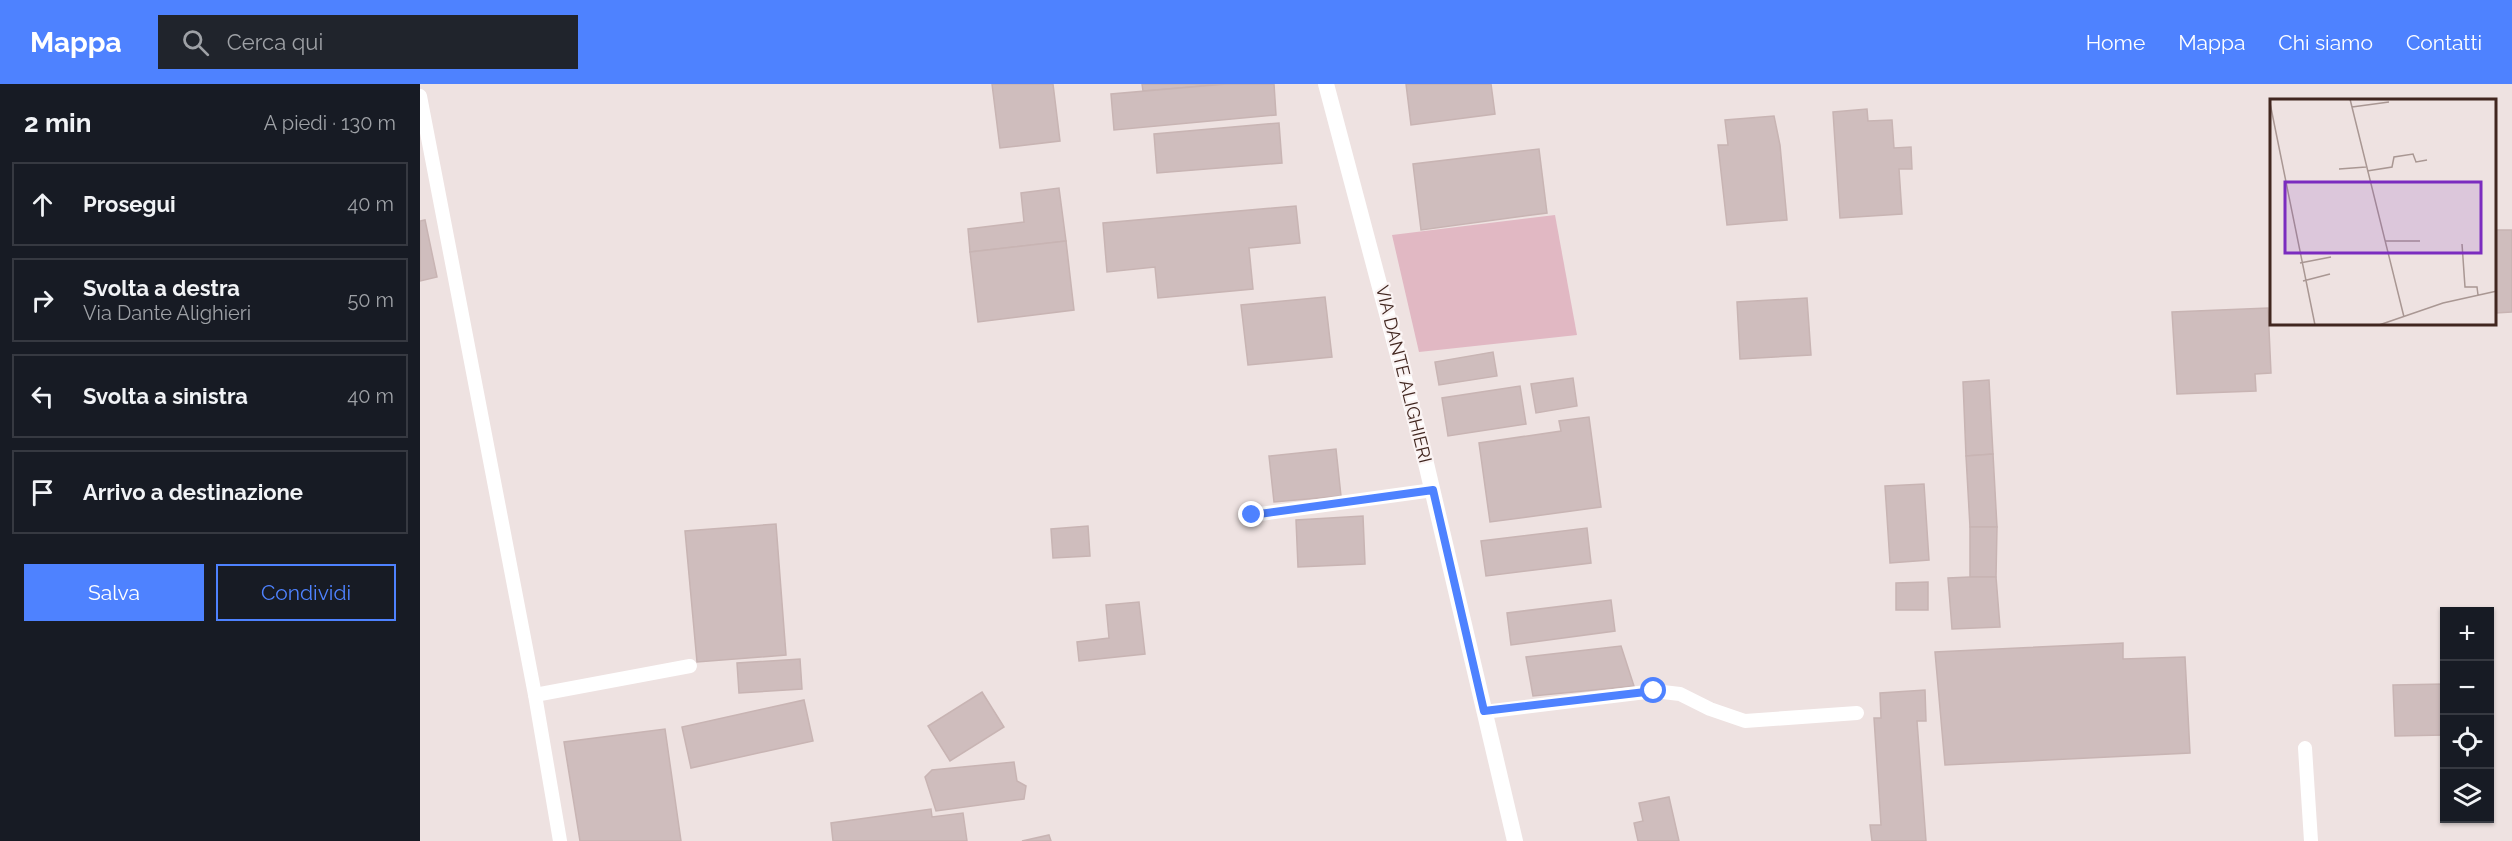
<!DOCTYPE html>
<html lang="it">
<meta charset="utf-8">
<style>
:root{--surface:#171b24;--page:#20242c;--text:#f1f3f6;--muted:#9ea1a6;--line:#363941;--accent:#4e82ff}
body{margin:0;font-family:Raleway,sans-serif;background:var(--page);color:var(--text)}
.controls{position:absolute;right:18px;bottom:18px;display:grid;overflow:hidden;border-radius:0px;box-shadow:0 2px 4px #0004}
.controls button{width:54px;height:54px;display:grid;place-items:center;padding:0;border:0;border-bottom:2px solid var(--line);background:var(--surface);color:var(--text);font:30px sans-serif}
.stop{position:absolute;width:18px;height:18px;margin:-14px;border:4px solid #4e82ff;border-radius:50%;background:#fff}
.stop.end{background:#4e82ff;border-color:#fff;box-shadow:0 2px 6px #0008}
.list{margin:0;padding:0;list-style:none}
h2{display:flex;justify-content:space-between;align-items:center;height:78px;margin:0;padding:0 24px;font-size:26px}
h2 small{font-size:20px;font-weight:400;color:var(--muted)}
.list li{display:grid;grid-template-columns:39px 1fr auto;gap:18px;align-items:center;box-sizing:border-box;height:84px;margin:0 12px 12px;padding:0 12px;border:2px solid var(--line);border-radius:0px}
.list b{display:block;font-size:22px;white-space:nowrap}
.list p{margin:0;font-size:20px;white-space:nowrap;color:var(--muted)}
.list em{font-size:20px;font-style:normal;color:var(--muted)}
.actions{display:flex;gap:12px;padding:18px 24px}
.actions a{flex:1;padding:14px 0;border:2px solid var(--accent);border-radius:0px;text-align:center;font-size:21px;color:var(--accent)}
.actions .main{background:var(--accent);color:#fff}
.icon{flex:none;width:33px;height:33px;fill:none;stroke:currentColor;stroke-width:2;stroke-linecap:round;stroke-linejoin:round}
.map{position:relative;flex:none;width:2092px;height:757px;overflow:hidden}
header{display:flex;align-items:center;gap:36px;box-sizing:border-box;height:84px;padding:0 30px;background:var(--accent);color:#fff}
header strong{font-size:28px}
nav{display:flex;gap:33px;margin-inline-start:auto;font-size:21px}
.search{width:420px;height:54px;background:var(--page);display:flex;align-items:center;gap:15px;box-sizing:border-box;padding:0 21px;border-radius:0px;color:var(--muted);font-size:22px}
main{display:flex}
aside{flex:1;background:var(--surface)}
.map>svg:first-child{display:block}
.green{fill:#e1b8c3}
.building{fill:#cfbdbd;stroke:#c8b4b3;stroke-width:1.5}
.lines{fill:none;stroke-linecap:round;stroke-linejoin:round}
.service{stroke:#fff;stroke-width:14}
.minor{stroke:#fff;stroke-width:16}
.route{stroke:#4e82ff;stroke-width:8}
.labels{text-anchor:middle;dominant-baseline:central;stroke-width:4.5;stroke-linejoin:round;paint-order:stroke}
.street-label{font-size:18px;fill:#41261f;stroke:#faf3f3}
.inset-road{fill:none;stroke:#a99793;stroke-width:1.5}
.view{fill:#7b2cbf;fill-opacity:0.15;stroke:#7b2cbf;stroke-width:3}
.inset-edge{fill:none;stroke:#41261f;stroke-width:3}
</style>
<header>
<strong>Mappa</strong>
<div class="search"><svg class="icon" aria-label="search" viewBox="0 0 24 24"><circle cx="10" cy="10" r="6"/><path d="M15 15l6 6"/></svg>Cerca qui</div>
<nav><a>Home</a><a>Mappa</a><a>Chi siamo</a><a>Contatti</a></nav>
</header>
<main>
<aside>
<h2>2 min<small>A piedi · 130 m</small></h2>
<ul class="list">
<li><svg class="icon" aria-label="ahead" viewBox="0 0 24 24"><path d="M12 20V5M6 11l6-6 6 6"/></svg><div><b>Prosegui</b></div><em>40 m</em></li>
<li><svg class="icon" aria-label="right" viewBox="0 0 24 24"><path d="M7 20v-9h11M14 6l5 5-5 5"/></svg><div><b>Svolta a destra</b><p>Via Dante Alighieri</p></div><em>50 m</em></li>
<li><svg class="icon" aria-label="left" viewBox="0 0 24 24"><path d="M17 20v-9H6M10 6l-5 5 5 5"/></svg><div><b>Svolta a sinistra</b></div><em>40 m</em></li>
<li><svg class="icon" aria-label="arrive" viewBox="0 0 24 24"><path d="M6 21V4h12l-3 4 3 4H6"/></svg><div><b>Arrivo a destinazione</b></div></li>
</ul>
<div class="actions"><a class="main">Salva</a><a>Condividi</a></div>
</aside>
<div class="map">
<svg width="2092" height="757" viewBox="0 0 2092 757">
<rect width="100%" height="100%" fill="#eee2e1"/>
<polygon class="green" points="1135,131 1157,251 999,268 972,151"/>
<g class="building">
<polygon points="572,0 633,0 640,57 580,64"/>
<polygon points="722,0 806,0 723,7"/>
<polygon points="806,0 854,0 856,31 694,46 691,10"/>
<polygon points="986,0 1071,0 1075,30 991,41"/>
<polygon points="1447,25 1448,37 1472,36 1474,64 1491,63 1492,85 1479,85 1482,130 1420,134 1413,28"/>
<polygon points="1354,32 1360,61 1367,136 1307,141 1298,61 1308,61 1305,36"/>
<polygon points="859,39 862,79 737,89 734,50"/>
<polygon points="1119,65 1127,129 1001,146 993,80"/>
<polygon points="639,104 646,157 550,168 548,145 604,138 601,109"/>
<polygon points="876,122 880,159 829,164 833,205 738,214 735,183 687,188 683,139"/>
<polygon points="5,136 17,193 0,197 0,137"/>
<polygon points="2076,146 2092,146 2092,228 2076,229"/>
<polygon points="646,157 654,226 558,238 550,168"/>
<polygon points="905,213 912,273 828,281 821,221"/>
<polygon points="1387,214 1391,271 1320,275 1317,218"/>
<polygon points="1848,224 1851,289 1835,290 1836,307 1757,310 1752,228"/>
<polygon points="1073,268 1077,292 1019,301 1015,278"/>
<polygon points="1153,294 1157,322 1116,329 1111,300"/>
<polygon points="1569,296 1573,370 1546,372 1543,298"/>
<polygon points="1100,302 1106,340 1028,352 1022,314"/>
<polygon points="1169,333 1181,423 1070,438 1059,359 1141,347 1139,337"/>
<polygon points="916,365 921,412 854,418 849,372"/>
<polygon points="1573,370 1577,443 1550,443 1546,372"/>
<polygon points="1504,400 1509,476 1470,479 1465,402"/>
<polygon points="943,432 945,480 878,483 876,436"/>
<polygon points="356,440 366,571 277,578 265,447"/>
<polygon points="668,442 670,472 633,474 631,445"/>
<polygon points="1550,443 1577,443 1576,493 1550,493"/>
<polygon points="1167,444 1171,479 1066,492 1061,457"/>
<polygon points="1550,493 1576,493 1580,543 1532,545 1528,494"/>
<polygon points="1508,498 1508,526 1476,526 1476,499"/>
<polygon points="1191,516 1195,547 1091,561 1087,529"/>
<polygon points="719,518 725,570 659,577 657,558 689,554 686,521"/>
<polygon points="1703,559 1703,575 1765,573 1770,669 1525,681 1515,568"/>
<polygon points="1201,562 1214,602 1113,612 1106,573"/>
<polygon points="380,575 382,605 319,609 317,579"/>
<polygon points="2024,600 2024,651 1975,652 1973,601"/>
<polygon points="1505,606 1506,637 1497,637 1506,757 1452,757 1450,741 1461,741 1454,634 1461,634 1460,609"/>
<polygon points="562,608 584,643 530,677 508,642"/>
<polygon points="384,616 393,657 271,684 262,643"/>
<polygon points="245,645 261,757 160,757 144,658"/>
<polygon points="594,678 597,697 606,702 604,715 516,727 505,693 512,686"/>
<polygon points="1249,713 1259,757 1218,757 1214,739 1223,737 1219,719"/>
<polygon points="511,725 512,733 543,729 547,757 413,757 411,739"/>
<polygon points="629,751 631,757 602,757"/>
</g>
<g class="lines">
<g class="service">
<polyline points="0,12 115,611 140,757"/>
<polyline points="833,431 1013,406"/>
<polyline points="115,611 270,582"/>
<polyline points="1064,628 1234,607 1260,610 1290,625 1325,637 1437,629"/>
<polyline points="1885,664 1891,757"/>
</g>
<polyline class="minor" points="906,0 1001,358 1095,757"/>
</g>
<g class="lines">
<polyline class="route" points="832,431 1013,406 1064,627 1234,607"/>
</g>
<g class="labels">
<g class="street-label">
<text transform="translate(984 290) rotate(76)">VIA DANTE ALIGHIERI</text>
</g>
</g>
<g transform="translate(1850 15)">
<rect width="226" height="226" fill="#eee2e1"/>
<path class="inset-road" d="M80,0L134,218M0,4L45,226M82,8L119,3M69,70L96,68M97,72L122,68L124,58L143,55L146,63L157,61M115,142H150M192,145L195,188H207L208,196M30,164L61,158M33,182L60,175M109,226L173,204L227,192"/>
<path class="view" d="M15,83H211V154H15Z"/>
<rect width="226" height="226" class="inset-edge"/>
</g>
</svg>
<div class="controls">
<button>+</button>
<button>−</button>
<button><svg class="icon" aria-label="locate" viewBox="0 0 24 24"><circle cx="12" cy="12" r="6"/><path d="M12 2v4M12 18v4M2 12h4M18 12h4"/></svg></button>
<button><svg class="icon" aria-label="layers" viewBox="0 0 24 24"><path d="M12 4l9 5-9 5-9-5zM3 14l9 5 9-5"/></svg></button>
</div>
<div class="stop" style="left:1234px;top:607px"></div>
<div class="stop end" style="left:832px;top:431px"></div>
</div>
</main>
